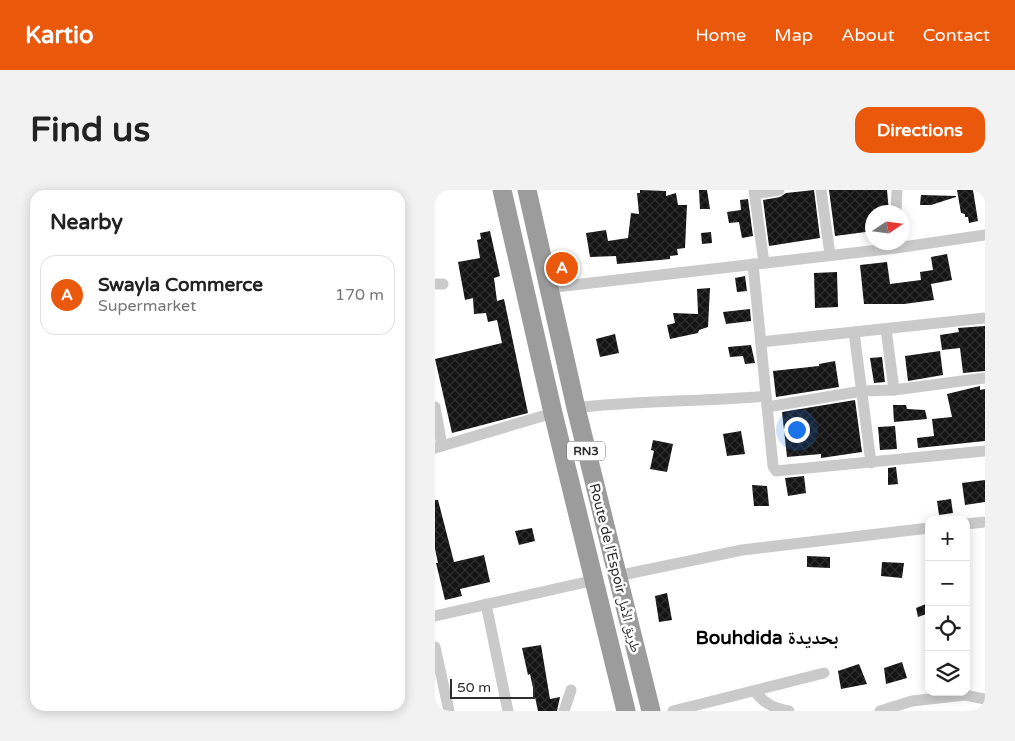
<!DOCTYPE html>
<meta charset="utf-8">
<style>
:root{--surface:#fff;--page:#f2f2f2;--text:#222;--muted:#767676;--line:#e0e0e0;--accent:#ea580c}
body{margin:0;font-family:"Varela Round","Noto Naskh Arabic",sans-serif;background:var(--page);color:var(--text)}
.controls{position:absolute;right:15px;bottom:15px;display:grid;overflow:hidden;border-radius:10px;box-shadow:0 2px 12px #0003}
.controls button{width:45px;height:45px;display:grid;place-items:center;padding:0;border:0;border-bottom:1px solid var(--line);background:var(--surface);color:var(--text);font:25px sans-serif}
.compass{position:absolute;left:430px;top:15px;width:45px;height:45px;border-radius:50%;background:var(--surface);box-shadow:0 2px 12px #0003;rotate:77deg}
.scale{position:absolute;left:15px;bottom:12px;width:85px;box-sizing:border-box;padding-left:5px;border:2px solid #2d2d2d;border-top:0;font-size:14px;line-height:18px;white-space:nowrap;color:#2d2d2d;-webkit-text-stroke:4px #fff;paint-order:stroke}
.you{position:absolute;left:361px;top:239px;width:18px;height:18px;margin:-12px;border:4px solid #fff;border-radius:50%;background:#1a73e8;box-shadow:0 0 0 8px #1a73e833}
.badge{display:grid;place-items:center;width:32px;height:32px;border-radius:50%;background:var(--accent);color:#fff;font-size:16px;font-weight:700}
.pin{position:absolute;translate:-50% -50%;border:2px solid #fff;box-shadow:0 1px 5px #0006}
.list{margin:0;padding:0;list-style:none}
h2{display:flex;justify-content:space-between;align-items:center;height:65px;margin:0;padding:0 20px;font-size:21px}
h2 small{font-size:16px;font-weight:400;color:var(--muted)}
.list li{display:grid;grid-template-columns:32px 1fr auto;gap:15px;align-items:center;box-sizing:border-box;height:80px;margin:0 10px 10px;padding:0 10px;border:1px solid var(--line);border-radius:15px}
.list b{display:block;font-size:19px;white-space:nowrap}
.list p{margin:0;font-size:16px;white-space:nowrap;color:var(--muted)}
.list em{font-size:16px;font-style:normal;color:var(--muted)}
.icon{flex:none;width:28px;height:28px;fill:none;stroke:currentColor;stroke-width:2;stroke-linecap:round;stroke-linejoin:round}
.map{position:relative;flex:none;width:550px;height:521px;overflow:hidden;border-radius:15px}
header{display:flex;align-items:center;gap:30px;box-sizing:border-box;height:70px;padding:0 25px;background:var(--accent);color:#fff}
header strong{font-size:24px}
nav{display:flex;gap:28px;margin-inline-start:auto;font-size:18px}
.intro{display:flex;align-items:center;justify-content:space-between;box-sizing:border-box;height:120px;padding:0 30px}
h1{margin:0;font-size:35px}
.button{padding:12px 22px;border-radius:15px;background:var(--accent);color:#fff;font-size:18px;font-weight:700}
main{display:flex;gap:30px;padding:0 30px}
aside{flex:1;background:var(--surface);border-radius:15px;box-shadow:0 2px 12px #0003}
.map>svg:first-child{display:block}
.building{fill:url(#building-cross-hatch)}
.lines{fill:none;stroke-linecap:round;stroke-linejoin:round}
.minor{stroke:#cacaca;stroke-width:11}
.trunk{stroke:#9c9c9c;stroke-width:19}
.labels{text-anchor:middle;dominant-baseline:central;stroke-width:5;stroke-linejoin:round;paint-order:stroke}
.shield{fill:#fff;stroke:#6c6c6c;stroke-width:1}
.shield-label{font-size:12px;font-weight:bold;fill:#2d2d2d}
.street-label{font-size:14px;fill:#2d2d2d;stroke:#fff}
.district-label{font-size:19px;font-weight:bold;fill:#000;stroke:#fff}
</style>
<header>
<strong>Kartio</strong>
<nav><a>Home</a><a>Map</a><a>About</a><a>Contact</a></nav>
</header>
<div class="intro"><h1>Find us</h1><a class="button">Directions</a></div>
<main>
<aside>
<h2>Nearby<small></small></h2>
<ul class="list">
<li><span class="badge">A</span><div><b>Swayla Commerce</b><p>Supermarket</p></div><em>170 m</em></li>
</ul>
</aside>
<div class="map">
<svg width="550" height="521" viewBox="0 0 550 521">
<defs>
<pattern id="building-cross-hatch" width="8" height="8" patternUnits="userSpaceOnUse" patternTransform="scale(1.25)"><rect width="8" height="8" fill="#141414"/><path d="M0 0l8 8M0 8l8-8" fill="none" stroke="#2e2e2e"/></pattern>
</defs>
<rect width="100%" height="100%" fill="#fff"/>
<g class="building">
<polygon points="205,0 231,1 231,6 241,3 243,15 252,15 250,58 242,59 243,65 235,66 235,69 182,74 181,66 155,67 151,43 171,40 173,51 193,48 196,23 204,24 202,3 205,3"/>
<polygon points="264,0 272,0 275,19 265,19"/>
<polygon points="379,0 385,48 334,56 328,10 345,7 351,3"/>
<polygon points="394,0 452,0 454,22 438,22 438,41 400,46"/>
<polygon points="522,0 538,0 543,31 534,33 533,27 530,27 530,24 526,23"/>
<polygon points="486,5 521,6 521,7 496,15 485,15"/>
<polygon points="313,9 318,46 307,48 304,32 294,33 292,22 306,20 305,10"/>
<polygon points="55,41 65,86 59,88 62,111 69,109 93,223 17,243 0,169 67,153 62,130 53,132 51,123 39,124 38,108 30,110 23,72 45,68 42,50 46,49 45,43"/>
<polygon points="276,42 277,53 267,54 266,43"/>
<polygon points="512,64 517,90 496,94 499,110 469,114 429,114 425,75 452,72 455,94 486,90 485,82 498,80 496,67"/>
<polygon points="402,82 403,117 380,118 379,83"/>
<polygon points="310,86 312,101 302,102 300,88"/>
<polygon points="275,98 273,137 264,140 263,143 235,149 232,135 240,133 238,123 263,124 262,99"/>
<polygon points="315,119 316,131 291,134 288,122"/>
<polygon points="550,136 550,181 528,183 525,158 507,160 505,145 524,142 523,138"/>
<polygon points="180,144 184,163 165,167 161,149"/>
<polygon points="316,155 320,173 310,174 308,166 295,167 293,157"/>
<polygon points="505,161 508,185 473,191 470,166"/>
<polygon points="447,167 450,192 439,193 435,168"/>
<polygon points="400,171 404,197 341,207 338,181 384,176 384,174"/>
<polygon points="545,196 545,200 550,199 550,251 483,258 482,248 499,246 497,229 517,227 512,204"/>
<polygon points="420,210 427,262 386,268 386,264 352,267 347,222"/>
<polygon points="458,215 471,215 472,219 490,220 492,229 459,232"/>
<polygon points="460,236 462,259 445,260 443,237"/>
<polygon points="306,241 310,264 292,266 288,244"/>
<polygon points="218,250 238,254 232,282 215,279 219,261 216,260"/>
<polygon points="461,277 463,294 453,295 453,278"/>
<polygon points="369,286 371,303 353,306 350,288"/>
<polygon points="550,290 550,312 530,315 527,293"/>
<polygon points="317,295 332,296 334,316 319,316"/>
<polygon points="516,309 518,323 504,325 502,311"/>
<polygon points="0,310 3,310 19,372 49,365 55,392 25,399 27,406 10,410 1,373 3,373 0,359"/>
<polygon points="97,338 100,351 84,355 80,341"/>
<polygon points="372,366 395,367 395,378 372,377"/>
<polygon points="447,372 469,373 467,388 446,386"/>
<polygon points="232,403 237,430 224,432 220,406"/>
<polygon points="491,414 494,423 483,427 481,418"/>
<polygon points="106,455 115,509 125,507 122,521 103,521 95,484 93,485 87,458"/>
<polygon points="467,472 472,488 451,494 449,478"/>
<polygon points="424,474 432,494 406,499 403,481"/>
</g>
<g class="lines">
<g class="minor">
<polyline points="319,0 329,73"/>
<polyline points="386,0 395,65"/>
<polyline points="320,4 344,0"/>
<polyline points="461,22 462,0"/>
<polyline points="318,74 338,276 341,281 550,261"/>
<polyline points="0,94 8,94"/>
<polyline points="112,98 461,58 550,45"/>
<polyline points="451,139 459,200"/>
<polyline points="419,142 436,273"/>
<polyline points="326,152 550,128"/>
<polyline points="0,217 7,256"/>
<polyline points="332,217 427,201 459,200 550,188"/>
<path d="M141,218C204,210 268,212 331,206"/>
<polyline points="0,258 118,223"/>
<polyline points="531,334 550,332"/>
<polyline points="182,386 307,360 494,338"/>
<polyline points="51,414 73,521"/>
<polyline points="0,426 160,390"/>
<polyline points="0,457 14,521"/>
<path d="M320,501C329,514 339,518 354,521"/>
<polyline points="129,521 136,500"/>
<polyline points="238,521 389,483"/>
<polyline points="445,521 477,511 530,505 550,509"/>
</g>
<g class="trunk">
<polyline points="67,0 118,223 191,521"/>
<polyline points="92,0 141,218 216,521"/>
</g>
</g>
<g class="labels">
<rect class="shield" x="132" y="251.5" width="38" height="19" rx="4"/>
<g class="shield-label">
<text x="151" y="261">RN3</text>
</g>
<g class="street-label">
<text transform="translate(180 378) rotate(76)">Route de l’Espoir طريق الأمل</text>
</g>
<g class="district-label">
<text x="332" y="448">Bouhdida بحديدة</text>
</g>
</g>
</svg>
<div class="controls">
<button>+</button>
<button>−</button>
<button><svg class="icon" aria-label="locate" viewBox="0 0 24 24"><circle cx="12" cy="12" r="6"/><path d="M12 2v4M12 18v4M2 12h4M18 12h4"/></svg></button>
<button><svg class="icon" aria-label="layers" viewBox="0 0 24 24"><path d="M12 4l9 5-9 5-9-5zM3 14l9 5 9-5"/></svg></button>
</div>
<svg class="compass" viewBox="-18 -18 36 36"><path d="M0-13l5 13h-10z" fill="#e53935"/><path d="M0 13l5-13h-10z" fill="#767676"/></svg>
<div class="scale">50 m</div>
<div class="you"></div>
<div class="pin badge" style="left:127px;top:78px">A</div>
</div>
</main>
